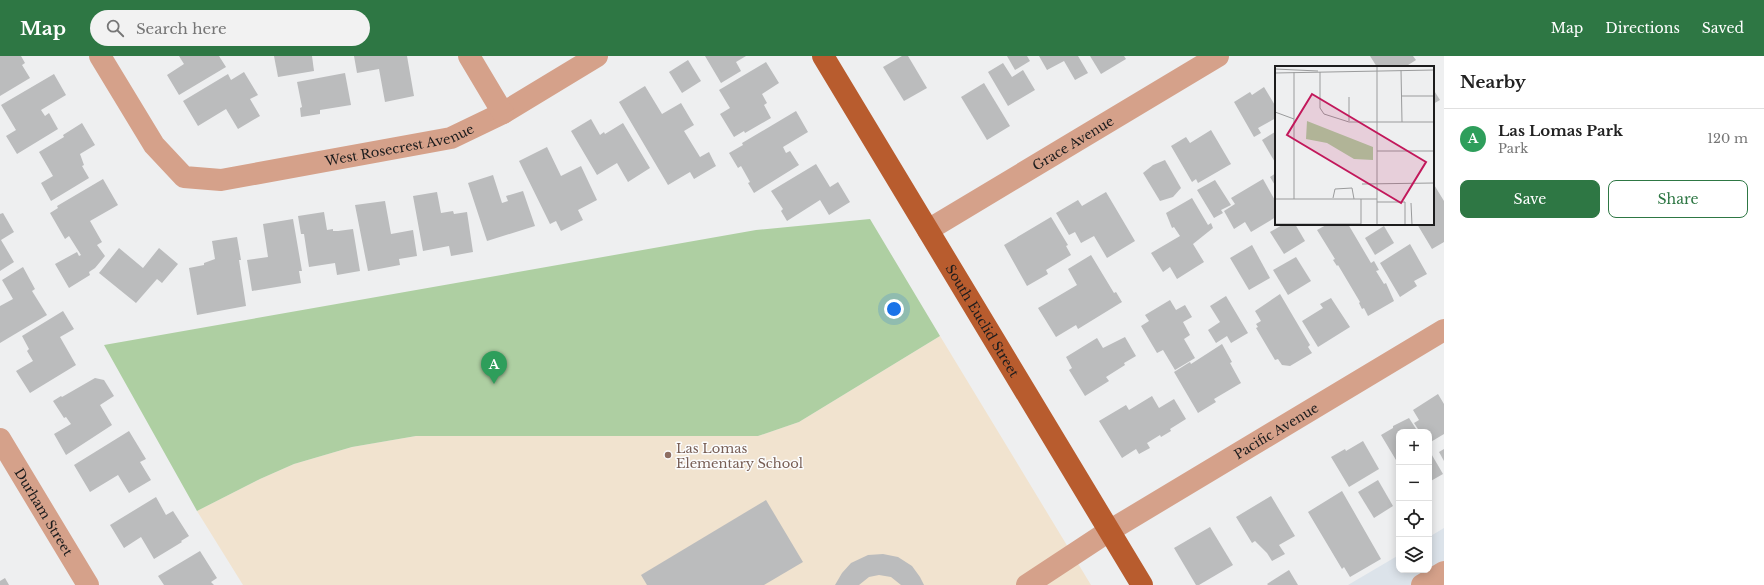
<!DOCTYPE html>
<meta charset="utf-8">
<style>
:root{--surface:#fff;--page:#f2f2f2;--text:#222;--muted:#767676;--line:#e0e0e0;--accent:#2e7744}
body{margin:0;font-family:"Libre Baskerville",serif;background:var(--page);color:var(--text)}
.controls{position:absolute;right:12px;bottom:12px;display:grid;overflow:hidden;border-radius:8px;box-shadow:0 2px 10px #0003}
.controls button{width:36px;height:36px;display:grid;place-items:center;padding:0;border:0;border-bottom:1px solid var(--line);background:var(--surface);color:var(--text);font:20px sans-serif}
.you{position:absolute;left:894px;top:253px;width:14px;height:14px;margin:-10px;border:3px solid #fff;border-radius:50%;background:#1a73e8;box-shadow:0 0 0 6px #1a73e833}
.badge{display:grid;place-items:center;width:26px;height:26px;border-radius:50%;background:var(--accent);color:#fff;font-size:13px;font-weight:700}
.pin{position:absolute;translate:-50% -33px;filter:drop-shadow(0 1px 2px #0008)}
.pin::after{content:'';position:absolute;top:21px;width:14px;height:12px;background:inherit;clip-path:polygon(0 0,100% 0,50% 100%)}
.list{margin:0;padding:0;list-style:none}
h2{display:flex;justify-content:space-between;align-items:center;height:52px;margin:0;padding:0 16px;font-size:17px}
h2 small{font-size:13px;font-weight:400;color:var(--muted)}
.list li{display:grid;grid-template-columns:26px 1fr auto;gap:12px;align-items:center;box-sizing:border-box;height:60px;padding:0 16px;border-top:1px solid var(--line)}
.list b{display:block;font-size:15px;white-space:nowrap}
.list p{margin:0;font-size:13px;white-space:nowrap;color:var(--muted)}
.list em{font-size:13px;font-style:normal;color:var(--muted)}
.actions{display:flex;gap:8px;padding:12px 16px}
.actions a{flex:1;padding:9px 0;border:1px solid var(--accent);border-radius:8px;text-align:center;font-size:14px;color:var(--accent)}
.actions .main{background:var(--accent);color:#fff}
.icon{flex:none;width:22px;height:22px;fill:none;stroke:currentColor;stroke-width:2;stroke-linecap:round;stroke-linejoin:round}
.map{position:relative;flex:none;width:1444px;height:529px;overflow:hidden}
header{display:flex;align-items:center;gap:24px;box-sizing:border-box;height:56px;padding:0 20px;background:var(--accent);color:#fff}
header strong{font-size:19px}
nav{display:flex;gap:22px;margin-inline-start:auto;font-size:14px}
.search{width:280px;height:36px;background:var(--page);display:flex;align-items:center;gap:10px;box-sizing:border-box;padding:0 14px;border-radius:22px;color:var(--muted);font-size:15px}
main{display:flex}
aside{flex:1;background:var(--surface)}
.map>svg:first-child{display:block}
.built{fill:#dce3ea}
.education{fill:#f1e3cf}
.green{fill:#aecfa2}
.building{fill:#bbbcbd}
.lines{fill:none;stroke-linecap:round;stroke-linejoin:round}
.minor{stroke:#d5a18a;stroke-width:22}
.major{stroke:#b85c2e;stroke-width:22}
.education-dot{fill:#8d6e63;stroke:#fbfcfd;stroke-width:1.5}
.labels{text-anchor:middle;dominant-baseline:central;stroke-width:3;stroke-linejoin:round;paint-order:stroke}
.street-label{font-size:13px;fill:#1c1c1d;stroke:#fbfcfd}
.education-label{font-size:13px;fill:#785e54;stroke:#fbfcfd;text-anchor:start}
.inset-road{fill:none;stroke:#9a9b9c;stroke-width:1}
.view{fill:#c2185b;fill-opacity:0.15;stroke:#c2185b;stroke-width:2}
.inset-edge{fill:none;stroke:#1c1c1d;stroke-width:2}
</style>
<header>
<strong>Map</strong>
<div class="search"><svg class="icon" aria-label="search" viewBox="0 0 24 24"><circle cx="10" cy="10" r="6"/><path d="M15 15l6 6"/></svg>Search here</div>
<nav><a>Map</a><a>Directions</a><a>Saved</a></nav>
</header>
<main>
<div class="map">
<svg width="1444" height="529" viewBox="0 0 1444 529">
<rect width="100%" height="100%" fill="#eeeff0"/>
<polygon class="built" points="1444,472 1444,529 1348,529 1399,499 1399,514 1429,514 1429,481"/>
<polygon class="education" points="940,280 1091,529 243,529 197,455 260,423 294,408 352,391 416,380 758,380 799,366"/>
<polygon class="green" points="870,163 940,280 799,366 758,380 416,380 352,391 294,408 260,423 197,455 104,289 756,174"/>
<g class="building">
<polygon points="0,0 21,0 25,7 22,9 30,22 0,40"/>
<polygon points="179,0 219,0 226,11 179,39 167,19 184,8"/>
<polygon points="274,0 312,0 314,15 278,21"/>
<polygon points="354,0 407,0 414,40 385,46 379,13 357,17"/>
<polygon points="705,0 746,0 736,6 741,15 721,27"/>
<polygon points="902,0 908,0 927,32 904,45 883,11"/>
<polygon points="1007,0 1027,0 1030,5 1015,14"/>
<polygon points="1039,0 1078,0 1088,17 1075,24 1064,5 1047,14"/>
<polygon points="1090,0 1124,0 1126,3 1101,18"/>
<polygon points="1370,0 1413,0 1416,4 1405,11 1377,11"/>
<polygon points="688,4 701,25 682,37 669,16"/>
<polygon points="766,6 779,27 762,38 767,47 764,49 771,62 745,77 744,75 734,81 720,58 730,52 719,34"/>
<polygon points="1003,7 1012,21 1023,14 1035,34 1008,50 988,16"/>
<polygon points="244,16 258,39 250,43 260,60 238,73 226,53 198,70 183,45 228,18 231,24"/>
<polygon points="345,17 351,49 320,54 320,58 301,61 300,52 302,51 297,26"/>
<polygon points="54,18 66,39 41,54 45,60 49,57 58,73 17,98 6,80 16,74 1,49"/>
<polygon points="984,27 1010,70 987,84 961,41"/>
<polygon points="645,30 662,58 681,47 694,69 684,75 700,101 709,96 716,110 694,123 690,116 668,129 619,46"/>
<polygon points="1264,31 1276,51 1276,62 1258,72 1261,77 1254,81 1234,46 1250,36 1252,39"/>
<polygon points="1433,33 1440,44 1433,48"/>
<polygon points="796,55 808,76 783,91 786,97 790,95 799,109 754,137 748,127 750,126 741,110 738,112 729,97 743,89 742,87"/>
<polygon points="591,63 600,79 604,76 605,78 623,67 650,112 628,126 617,107 597,119 571,75"/>
<polygon points="82,67 95,89 80,98 84,109 82,110 89,122 51,145 41,127 53,120 39,96 64,81 63,79"/>
<polygon points="1211,74 1231,108 1198,127 1196,123 1192,126 1171,90 1186,81 1190,87"/>
<polygon points="1275,76 1276,77 1276,108 1262,84"/>
<polygon points="547,91 561,120 581,110 597,144 578,154 583,164 561,175 556,165 550,168 519,105"/>
<polygon points="1165,104 1181,132 1173,141 1160,145 1143,117 1153,109"/>
<polygon points="816,108 830,131 838,126 850,146 829,159 820,144 787,165 781,155 783,153 771,135"/>
<polygon points="1276,117 1276,131 1270,121"/>
<polygon points="493,119 502,147 508,145 506,140 523,135 535,170 487,185 468,127"/>
<polygon points="103,123 118,149 90,165 102,186 97,189 105,200 95,212 89,216 90,219 69,232 55,208 77,196 79,200 81,199 69,180 65,183 50,157 58,152 57,150"/>
<polygon points="1263,123 1276,146 1276,161 1251,176 1245,166 1234,173 1224,155 1235,148 1231,142"/>
<polygon points="1215,124 1231,149 1221,154 1223,157 1214,162 1197,134"/>
<polygon points="1433,127 1444,145 1444,186 1432,193 1417,168 1433,168"/>
<polygon points="437,136 441,157 453,155 454,158 467,156 473,196 451,200 449,190 423,195 413,140"/>
<polygon points="1106,136 1135,185 1107,202 1094,180 1081,187 1075,176 1069,179 1056,157 1078,144 1082,150"/>
<polygon points="1192,142 1208,169 1211,167 1213,172 1193,188 1204,206 1177,223 1170,211 1163,216 1151,197 1180,180 1174,171 1172,172 1166,157"/>
<polygon points="385,145 391,178 413,174 417,200 399,203 400,209 368,215 355,149"/>
<polygon points="324,156 327,174 333,173 333,175 338,175 353,173 360,215 337,219 335,207 309,211 304,178 301,178 298,160"/>
<polygon points="3,157 14,176 1,184 14,206 0,215 0,158"/>
<polygon points="1051,161 1068,189 1066,190 1071,199 1046,214 1048,218 1027,230 1004,189"/>
<polygon points="293,163 302,215 299,215 301,227 252,235 247,204 268,201 263,168"/>
<polygon points="1284,168 1295,168 1305,185 1284,198 1270,176"/>
<polygon points="1328,168 1348,168 1371,207 1374,205 1379,214 1376,215 1384,228 1386,227 1394,245 1368,260 1364,252 1362,253 1359,247 1360,246 1338,209 1337,210 1333,204 1335,203 1317,174"/>
<polygon points="1384,170 1394,187 1375,199 1365,182"/>
<polygon points="237,181 241,204 239,204 246,250 197,259 189,212 204,209 204,207 215,203 212,185"/>
<polygon points="1410,188 1427,218 1414,225 1417,230 1400,241 1380,207"/>
<polygon points="1252,189 1270,222 1249,234 1230,202"/>
<polygon points="119,192 143,212 159,192 178,208 162,227 157,223 136,247 99,217"/>
<polygon points="1091,199 1114,237 1116,236 1122,246 1078,273 1076,269 1056,281 1038,252 1077,229 1068,213"/>
<polygon points="1296,201 1311,225 1288,239 1273,214"/>
<polygon points="23,211 35,233 32,235 47,259 0,287 0,250 13,243 2,224"/>
<polygon points="1280,238 1310,289 1308,291 1312,297 1290,310 1282,309 1278,303 1275,304 1256,272 1258,271 1256,268 1261,265 1255,255"/>
<polygon points="1226,240 1248,277 1231,287 1227,280 1216,287 1208,274 1220,266 1210,250"/>
<polygon points="1331,242 1350,271 1318,291 1302,265 1323,252 1320,248"/>
<polygon points="1170,244 1176,254 1185,249 1192,261 1183,266 1190,279 1184,283 1195,302 1175,314 1163,294 1157,297 1141,270 1149,265 1145,259"/>
<polygon points="63,255 74,273 60,281 76,309 30,337 16,315 33,305 27,295 29,293 22,280"/>
<polygon points="1125,281 1136,300 1124,307 1125,309 1106,321 1109,325 1085,340 1069,314 1072,312 1066,301 1097,282 1103,292"/>
<polygon points="1222,288 1232,306 1230,307 1241,327 1214,343 1216,346 1198,357 1174,316 1190,306 1191,308"/>
<polygon points="95,322 104,324 114,340 100,349 112,369 66,399 54,378 71,368 66,361 64,362 53,345 61,340 62,341"/>
<polygon points="1438,338 1444,348 1444,378 1429,387 1429,376 1420,376 1414,367 1419,364 1413,354"/>
<polygon points="1152,340 1159,352 1174,343 1186,363 1170,373 1171,375 1161,381 1160,379 1147,387 1150,392 1139,398 1136,393 1122,402 1099,365 1126,349 1129,354"/>
<polygon points="1409,362 1418,376 1399,376 1399,409 1381,379 1393,372 1393,370"/>
<polygon points="129,375 146,403 140,406 151,424 129,437 118,419 90,436 74,409"/>
<polygon points="1363,385 1379,413 1349,431 1331,401 1345,393 1346,395"/>
<polygon points="1444,393 1444,405 1439,396"/>
<polygon points="1429,394 1443,418 1429,426"/>
<polygon points="1378,424 1393,450 1374,462 1358,436"/>
<polygon points="1342,435 1381,503 1350,521 1344,511 1342,513 1308,456"/>
<polygon points="1271,440 1295,480 1279,489 1285,498 1272,505 1267,497 1255,485 1252,487 1236,461"/>
<polygon points="156,441 166,459 173,455 189,480 181,485 182,486 154,503 141,481 124,492 110,469"/>
<polygon points="766,444 803,506 764,529 647,529 641,519"/>
<polygon points="1210,471 1233,509 1199,529 1196,529 1174,492"/>
<polygon points="200,495 217,522 211,526 214,529 164,529 158,520"/>
<polygon points="883,498 898,501 912,510 920,521 924,529 901,529 891,521 879,519 869,521 859,529 835,529 842,517 851,507 868,499"/>
<polygon points="1289,514 1298,529 1268,529 1267,528"/>
<polygon points="5,522 9,529 0,529 0,525"/>
</g>
<g class="lines">
<g class="minor">
<path id="s1" d="M100,0L154,89L184,121L221,124L451,82L503,57L597,0"/>
<polyline points="469,0 503,57"/>
<path id="s2" d="M928,174L1218,0"/>
<path id="s3" d="M0,383L88,529"/>
<path id="s4" d="M1027,529L1109,475L1444,274"/>
<polyline points="1422,529 1444,516"/>
</g>
<path class="major" id="s5" d="M823,0L1142,529"/>
</g>
<circle class="education-dot" cx="668" cy="399" r="4"/>
<g class="labels">
<g class="street-label">
<text stroke="none"><textPath href="#s1" startOffset="367">West Rosecrest Avenue</textPath></text>
<text stroke="none"><textPath href="#s2" startOffset="169">Grace Avenue</textPath></text>
<text stroke="none"><textPath href="#s5" startOffset="309">South Euclid Street</textPath></text>
<text stroke="none"><textPath href="#s4" startOffset="293">Pacific Avenue</textPath></text>
<text stroke="none"><textPath href="#s3" startOffset="85">Durham Street</textPath></text>
</g>
<g class="education-label">
<text x="676" y="392">Las Lomas<tspan x="676" dy="15">Elementary School</tspan></text>
</g>
</g>
<g transform="translate(1275 10)">
<rect width="159" height="159" fill="#eeeff0"/>
<path d="M32,55L98,81V94L79,93L52,77L31,73Z" fill="#aecfa2"/>
<path class="inset-road" d="M102,0V159M0,3L43,5M126,4L127,56M19,6V133M45,6V42L49,48L74,56H159M0,7L159,4M127,30H159M74,31V55M0,46L19,53M102,85H159M87,118L159,117M58,132L60,123L77,122L79,133M0,133H102M86,133V158M102,136H130V159M136,137L137,159M0,158H86"/>
<path class="view" d="M37,28L151,96L126,137L12,69Z"/>
<rect width="159" height="159" class="inset-edge"/>
</g>
</svg>
<div class="controls">
<button>+</button>
<button>−</button>
<button><svg class="icon" aria-label="locate" viewBox="0 0 24 24"><circle cx="12" cy="12" r="6"/><path d="M12 2v4M12 18v4M2 12h4M18 12h4"/></svg></button>
<button><svg class="icon" aria-label="layers" viewBox="0 0 24 24"><path d="M12 4l9 5-9 5-9-5zM3 14l9 5 9-5"/></svg></button>
</div>
<div class="you"></div>
<div class="pin badge" style="left:494px;top:328px;background:#2e9e5b">A</div>
</div>
<aside>
<h2>Nearby<small></small></h2>
<ul class="list">
<li><span class="badge" style="background:#2e9e5b">A</span><div><b>Las Lomas Park</b><p>Park</p></div><em>120 m</em></li>
</ul>
<div class="actions"><a class="main">Save</a><a>Share</a></div>
</aside>
</main>
